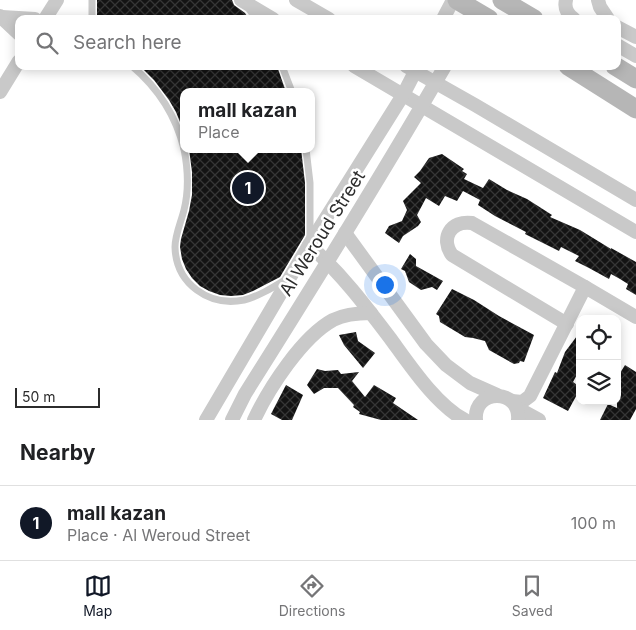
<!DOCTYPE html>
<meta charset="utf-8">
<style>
:root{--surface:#fff;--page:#f2f2f2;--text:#202124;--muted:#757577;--line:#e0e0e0;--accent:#111827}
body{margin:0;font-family:Inter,sans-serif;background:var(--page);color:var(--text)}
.controls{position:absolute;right:15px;bottom:15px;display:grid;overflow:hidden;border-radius:10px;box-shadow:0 2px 12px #0003}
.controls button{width:45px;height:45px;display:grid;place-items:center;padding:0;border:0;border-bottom:1px solid var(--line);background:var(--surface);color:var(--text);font:25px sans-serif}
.scale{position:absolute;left:15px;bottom:12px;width:85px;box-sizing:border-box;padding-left:5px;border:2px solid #2c2c2c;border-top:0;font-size:14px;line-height:18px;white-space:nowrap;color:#2c2c2c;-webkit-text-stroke:4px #fff;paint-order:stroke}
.you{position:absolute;left:384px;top:284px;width:18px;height:18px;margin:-12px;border:4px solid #fff;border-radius:50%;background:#1a73e8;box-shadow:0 0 0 8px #1a73e833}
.badge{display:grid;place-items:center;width:32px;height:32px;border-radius:50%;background:var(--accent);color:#fff;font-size:16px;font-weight:700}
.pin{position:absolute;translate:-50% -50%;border:2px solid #fff;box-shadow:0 1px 5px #0006}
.popup{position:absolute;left:180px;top:88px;width:135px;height:65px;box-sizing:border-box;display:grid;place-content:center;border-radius:10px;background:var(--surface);filter:drop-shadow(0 1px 4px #0005);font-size:16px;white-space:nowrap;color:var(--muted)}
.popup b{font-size:19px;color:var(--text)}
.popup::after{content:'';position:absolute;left:50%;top:100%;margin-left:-10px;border:10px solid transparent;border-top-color:var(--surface)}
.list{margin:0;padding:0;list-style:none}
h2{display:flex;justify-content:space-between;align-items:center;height:65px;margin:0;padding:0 20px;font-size:21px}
h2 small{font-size:16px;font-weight:400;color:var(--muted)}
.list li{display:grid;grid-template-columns:32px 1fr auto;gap:15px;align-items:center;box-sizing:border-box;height:75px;padding:0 20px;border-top:1px solid var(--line)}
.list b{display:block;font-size:19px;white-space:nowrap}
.list p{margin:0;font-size:16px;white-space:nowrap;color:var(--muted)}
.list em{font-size:16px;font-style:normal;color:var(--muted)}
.icon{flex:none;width:28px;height:28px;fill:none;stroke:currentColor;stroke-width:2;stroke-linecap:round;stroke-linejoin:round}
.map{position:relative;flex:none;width:636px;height:420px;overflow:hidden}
.search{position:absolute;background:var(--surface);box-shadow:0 2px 12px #0003;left:15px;right:15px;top:15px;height:55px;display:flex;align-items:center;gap:12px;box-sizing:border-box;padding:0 18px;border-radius:10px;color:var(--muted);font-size:19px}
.sheet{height:140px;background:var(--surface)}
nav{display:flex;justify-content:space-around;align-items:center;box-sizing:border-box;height:70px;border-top:1px solid var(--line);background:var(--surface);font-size:14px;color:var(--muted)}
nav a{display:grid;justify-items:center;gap:2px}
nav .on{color:var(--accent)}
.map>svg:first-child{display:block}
.building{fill:url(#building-cross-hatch)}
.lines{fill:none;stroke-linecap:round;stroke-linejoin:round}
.service{stroke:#c9c9c9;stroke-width:7}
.minor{stroke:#c9c9c9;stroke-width:14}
.secondary{stroke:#b6b6b6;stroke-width:19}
.labels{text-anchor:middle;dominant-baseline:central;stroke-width:5;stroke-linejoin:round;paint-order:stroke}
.street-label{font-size:18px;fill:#2c2c2c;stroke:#fff}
</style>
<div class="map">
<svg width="636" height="420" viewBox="0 0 636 420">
<defs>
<pattern id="building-cross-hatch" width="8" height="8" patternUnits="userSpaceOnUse" patternTransform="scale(1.25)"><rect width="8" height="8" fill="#131313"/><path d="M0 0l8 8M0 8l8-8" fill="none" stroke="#363636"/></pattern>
</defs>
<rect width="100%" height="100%" fill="#fff"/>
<g class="building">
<polygon points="97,0 232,0 234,5 245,13 249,19 97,19"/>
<polygon points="140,66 277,66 286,92 184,92 184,132 176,112 169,100 154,80"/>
<polygon points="189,149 301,149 305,183 305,235 280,277 253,291 243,295 231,296 220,295 209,291 200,286 192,278 186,269 182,259 180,247 181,239 189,211 192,195 192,172"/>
<polygon points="442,154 464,169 462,171 467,174 464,179 483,188 489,179 507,190 527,199 552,215 550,217 580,230 611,249 611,248 636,262 636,295 626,289 628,284 620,279 611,274 609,279 589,268 575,261 579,256 561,247 559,251 525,234 526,232 495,216 478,205 480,200 463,191 457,201 445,196 439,206 426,198 417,215 421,222 418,226 403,236 399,243 385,233 389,226 402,221 407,210 403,201 421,183 414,177 420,171 429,158"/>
<polygon points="410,254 416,259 416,266 443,281 437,290 432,287 421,290 409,282 405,271 401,269"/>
<polygon points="452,289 474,300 499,316 534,335 524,362 520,361 519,363 514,364 489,350 485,341 473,338 465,337 440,322 439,316 436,314"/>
<polygon points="356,332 358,341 375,353 363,368 344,345 339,335"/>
<polygon points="580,332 580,369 573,382 580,387 580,389 568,411 543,398 555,372 557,373 565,352"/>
<polygon points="625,365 636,372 636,409 630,420 600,420 608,404 617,408 617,378"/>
<polygon points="317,369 325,371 338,370 341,374 359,372 352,381 365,397 374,385 396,398 393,403 418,420 381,420 359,414 360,412 353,407 354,405 338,388 324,388 314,394 307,385"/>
<polygon points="286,385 303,395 292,420 282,420 271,414"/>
</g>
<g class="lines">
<g class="service">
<polyline points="92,0 92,19"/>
<polyline points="249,9 256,19"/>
<path d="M132,66C158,88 176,116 184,149"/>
<polyline points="282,66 292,92"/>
<path d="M184,149C188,169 189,190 184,210C181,222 175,235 175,247C176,284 209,307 244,300C259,296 272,288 285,280"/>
<polyline points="306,149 310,183 310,239"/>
</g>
<g class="minor">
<polyline points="241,0 273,19"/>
<polyline points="296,0 329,19"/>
<path d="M566,0C564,8 567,14 574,19"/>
<polyline points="598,0 600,7 608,19"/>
<polyline points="0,16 19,34"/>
<polyline points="2,17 35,19"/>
<polyline points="45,19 57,0"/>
<polyline points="443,19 453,0"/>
<polyline points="617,27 636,37"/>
<polyline points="617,45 636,56"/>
<polyline points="354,66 636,232"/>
<polyline points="406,66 475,105 636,200"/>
<polyline points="0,92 19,61"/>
<polyline points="345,233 426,344 446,365 470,383 497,395"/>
<path d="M309,245C340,272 365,305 390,338C409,364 436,405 465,420"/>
<path d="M567,324L452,255C440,238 451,220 472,223L585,287L636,317"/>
<polyline points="512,401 522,402 530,396 585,287"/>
<polyline points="517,408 539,420"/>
<polyline points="206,420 309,245 403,95 418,66"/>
<path d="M232,420L245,394C313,286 381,177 445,66"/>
<path d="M254,420C269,388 302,337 333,320C345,314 358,313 371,313"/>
<path d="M476,420C473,388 521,388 518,420"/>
</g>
<g class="secondary">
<polyline points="457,0 489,19"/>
<polyline points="502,0 534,19"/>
<polyline points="568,66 636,109"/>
<polyline points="615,66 636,79"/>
</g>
</g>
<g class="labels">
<g class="street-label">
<text transform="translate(322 233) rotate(-58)">Al Weroud Street</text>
</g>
</g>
</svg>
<div class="controls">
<button><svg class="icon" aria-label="locate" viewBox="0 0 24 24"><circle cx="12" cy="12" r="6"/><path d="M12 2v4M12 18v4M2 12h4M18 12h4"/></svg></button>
<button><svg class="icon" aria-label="layers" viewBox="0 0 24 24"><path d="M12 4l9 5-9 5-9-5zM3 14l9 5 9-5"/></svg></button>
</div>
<div class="scale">50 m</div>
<div class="you"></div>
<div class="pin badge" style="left:248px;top:188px">1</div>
<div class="popup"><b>mall kazan</b>Place</div>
<div class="search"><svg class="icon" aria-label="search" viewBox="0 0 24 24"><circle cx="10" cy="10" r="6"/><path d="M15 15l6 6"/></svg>Search here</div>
</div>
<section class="sheet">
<h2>Nearby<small></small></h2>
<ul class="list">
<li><span class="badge">1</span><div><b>mall kazan</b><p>Place · Al Weroud Street</p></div><em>100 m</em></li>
</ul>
</section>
<nav>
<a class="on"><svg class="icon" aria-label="map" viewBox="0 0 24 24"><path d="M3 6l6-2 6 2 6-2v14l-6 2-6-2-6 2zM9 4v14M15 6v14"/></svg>Map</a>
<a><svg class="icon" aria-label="directions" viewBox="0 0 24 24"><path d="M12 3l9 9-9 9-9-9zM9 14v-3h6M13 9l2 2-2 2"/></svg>Directions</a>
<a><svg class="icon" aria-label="saved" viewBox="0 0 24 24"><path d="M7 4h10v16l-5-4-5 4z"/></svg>Saved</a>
</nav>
